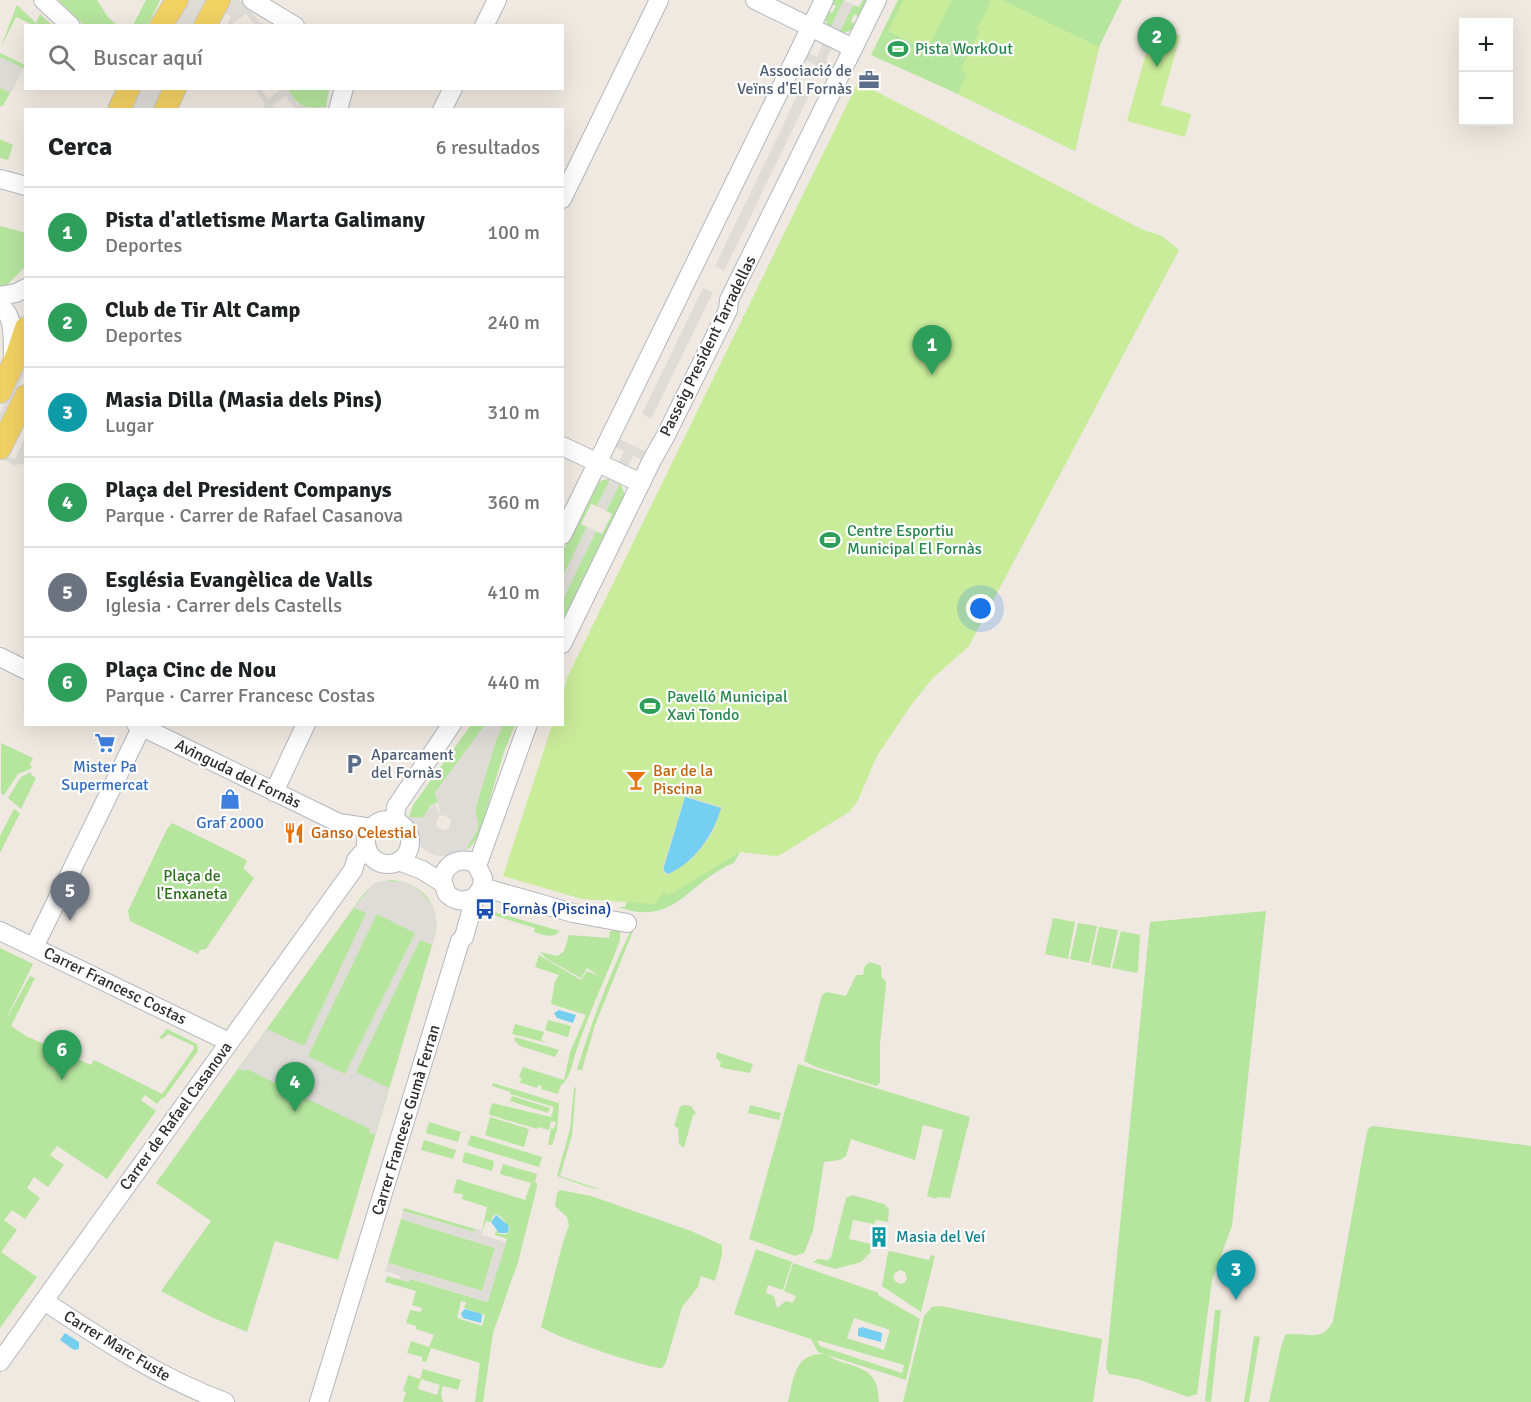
<!DOCTYPE html>
<html lang="es">
<meta charset="utf-8">
<style>
:root{--surface:#fff;--page:#f2f2f2;--text:#202124;--muted:#757577;--line:#e0e0e0;--accent:#b45309}
body{margin:0;font-family:Signika,sans-serif;background:var(--page);color:var(--text)}
.controls{position:absolute;right:18px;top:18px;display:grid;overflow:hidden;border-radius:0px;box-shadow:0 6px 24px #0002}
.controls button{width:54px;height:54px;display:grid;place-items:center;padding:0;border:0;border-bottom:2px solid var(--line);background:var(--surface);color:var(--text);font:30px sans-serif}
.you{position:absolute;left:981px;top:609px;width:21px;height:21px;margin:-15px;border:4px solid #fff;border-radius:50%;background:#1a73e8;box-shadow:0 0 0 9px #1a73e833}
.badge{display:grid;place-items:center;width:39px;height:39px;border-radius:50%;background:var(--accent);color:#fff;font-size:20px;font-weight:700}
.pin{position:absolute;translate:-50% -50px;filter:drop-shadow(0 2px 3px #0008)}
.pin::after{content:'';position:absolute;top:32px;width:21px;height:18px;background:inherit;clip-path:polygon(0 0,100% 0,50% 100%)}
.list{margin:0;padding:0;list-style:none}
h2{display:flex;justify-content:space-between;align-items:center;height:78px;margin:0;padding:0 24px;font-size:26px}
h2 small{font-size:20px;font-weight:400;color:var(--muted)}
.list li{display:grid;grid-template-columns:39px 1fr auto;gap:18px;align-items:center;box-sizing:border-box;height:90px;padding:0 24px;border-top:2px solid var(--line)}
.list b{display:block;font-size:22px;white-space:nowrap}
.list p{margin:0;font-size:20px;white-space:nowrap;color:var(--muted)}
.list em{font-size:20px;font-style:normal;color:var(--muted)}
.icon{flex:none;width:33px;height:33px;fill:none;stroke:currentColor;stroke-width:2;stroke-linecap:round;stroke-linejoin:round}
.map{position:relative;flex:none;width:1531px;height:1402px;overflow:hidden}
.search{position:absolute;background:var(--surface);box-shadow:0 6px 24px #0002;left:24px;top:24px;width:540px;height:66px;display:flex;align-items:center;gap:15px;box-sizing:border-box;padding:0 21px;border-radius:0px;color:var(--muted);font-size:22px}
.panel{position:absolute;background:var(--surface);box-shadow:0 6px 24px #0002;left:24px;top:108px;width:540px;height:618px;border-radius:0px}
.map>svg:first-child{display:block}
.green{fill:#b6e59e;fill-rule:evenodd}
.pitch{fill:#c9ec9a}
.plaza{fill:#dfdcd8;fill-rule:evenodd}
.water{fill:#75cff0}
.lines{fill:none;stroke-linecap:round;stroke-linejoin:round}
.minor-casing{stroke:#b4b7c1;stroke-width:20}
.major-casing{stroke:#c9c9c9;stroke-width:24}
.minor{stroke:#fff;stroke-width:18}
.major{stroke:#f2d163;stroke-width:22}
.labels{text-anchor:middle;dominant-baseline:central;stroke-width:4.5;stroke-linejoin:round;paint-order:stroke}
.leisure-label{font-size:16px;fill:#27864d;stroke:#fff;text-anchor:start}
.service-label{font-size:16px;fill:#4e5e75;stroke:#fff;text-anchor:end}
.street-label{font-size:16px;fill:#2e2e2e;stroke:#fff}
.shop-label{font-size:16px;fill:#366cbe;stroke:#fff}
.food-label{font-size:16px;fill:#c56008;stroke:#fff;text-anchor:start}
.park-label{font-size:16px;fill:#2c6e1b;stroke:#fff}
.transit-label{font-size:16px;fill:#164399;stroke:#fff;text-anchor:start}
.culture-label{font-size:16px;fill:#0d838f;stroke:#fff;text-anchor:start}
</style>
<div class="map">
<svg width="1531" height="1402" viewBox="0 0 1531 1402">
<rect width="100%" height="100%" fill="#efe9e1"/>
<g class="green">
<polygon points="58,0 97,0 108,17 117,25 84,25"/>
<polygon points="146,0 160,0 148,25 133,25"/>
<path d="M832,0H844L830,29C825,22 825,18 827,10L832,13L836,6L830,3Z"/>
<path d="M863,0H868L860,17L854,14L851,22L856,24C851,31 848,33 839,33L853,5L859,7Z"/>
<polygon points="898,0 1122,0 1099,47 1075,151 958,94 871,55"/>
<polygon points="17,5 36,23 40,14 52,25 33,25 16,17 0,49"/>
<polygon points="0,53 25,65 3,106 1,105 0,108"/>
<path d="M293,88L329,90L326,107C305,109 300,108 288,90Z"/>
<polygon points="0,139 13,145 8,160 0,158"/>
<polygon points="0,226 26,233 25,267 5,287 0,287"/>
<polygon points="611,478 597,506 591,504 581,524 587,527 563,576 563,551 591,492 600,481"/>
<polygon points="620,483 625,495 563,626 562,600 596,531 602,534 612,514 606,511"/>
<polygon points="471,725 485,725 435,793 438,802 431,805 423,818 409,817 413,805"/>
<polygon points="503,725 515,725 504,752 479,835 469,849 467,846 477,830 478,823 475,810 496,739"/>
<polygon points="1,743 33,758 30,764 32,768 18,774 4,795 1,793"/>
<polygon points="31,772 31,775 36,778 21,809 8,798 21,777"/>
<polygon points="14,809 20,813 0,853 0,836"/>
<polygon points="172,823 245,859 247,861 243,868 254,878 206,949 200,950 198,954 130,921 128,911 167,829"/>
<path d="M740,852L734,863C689,880 676,928 618,907H625L630,887L582,899Z"/>
<path d="M392,880C422,884 439,902 436,932L338,1260L275,1241L247,1332L209,1316L161,1291L211,1221L156,1183L362,896C371,885 378,881 392,880Z"/>
<polygon points="1266,911 1232,1226 1212,1280 1197,1394 1188,1397 1137,1379 1109,1374 1106,1367 1150,922"/>
<path d="M494,912L560,931C553,939 543,935 534,932L535,928L493,915Z"/>
<polygon points="1053,918 1075,922 1068,959 1045,954"/>
<polygon points="1078,923 1097,926 1089,963 1070,959"/>
<polygon points="1099,927 1118,930 1110,968 1091,964"/>
<path d="M610,931H620V940C606,978 588,1014 576,1052C572,1063 570,1080 561,1085L558,1094L541,1089L542,1086L538,1085L537,1088L519,1082L522,1080L519,1076L523,1067L564,1080L570,1052L586,1015L551,1004L555,981L559,975L535,967L539,955L581,980L587,971L599,976L587,968L581,978L547,959L540,952L558,956L564,951L569,935L609,938Z"/>
<path d="M633,931L595,1025L582,1070H577C591,1023 609,976 630,932Z"/>
<polygon points="1121,931 1140,935 1138,971 1136,973 1112,968"/>
<polygon points="0,948 33,964 4,1023 30,976 35,978 11,1026 26,1036 91,1065 94,1060 162,1094 193,1050 194,1046 168,1034 162,1039 159,1038 167,1029 197,1044 198,1051 164,1098 162,1098 157,1104 145,1095 141,1100 156,1111 107,1179 57,1146 50,1155 64,1165 48,1187 34,1177 27,1188 40,1198 25,1219 12,1210 4,1220 17,1230 1,1252 37,1277 0,1328"/>
<polygon points="870,962 881,966 882,978 886,981 886,985 880,1044 880,1081 879,1084 876,1086 816,1067 804,1061 822,995 827,992 846,996 856,975 863,975 865,966"/>
<polygon points="548,1020 571,1026 568,1037 545,1030"/>
<polygon points="515,1024 544,1032 541,1040 548,1043 512,1034"/>
<polygon points="515,1037 559,1050 555,1057 520,1046 514,1040"/>
<polygon points="717,1052 753,1064 750,1073 722,1068 720,1066 721,1062 716,1058"/>
<polygon points="798,1064 970,1117 950,1198 938,1197 936,1199 927,1196 943,1130 923,1125 915,1160 851,1139 846,1156 840,1160 824,1162 813,1231 804,1253 795,1256 749,1239"/>
<polygon points="493,1083 559,1103 557,1130 552,1145 548,1145 551,1128 554,1129 556,1122 551,1121 549,1130 538,1127 537,1129 490,1115 489,1113 492,1103 551,1117 554,1107 510,1094 511,1092 492,1086"/>
<polygon points="576,1087 572,1135 560,1176 602,1190 585,1186 557,1176 570,1129 574,1088"/>
<polygon points="512,1096 550,1108 548,1113 510,1101"/>
<polygon points="684,1105 691,1106 696,1114 693,1115 684,1148 679,1144 678,1128 674,1126 680,1107"/>
<polygon points="750,1105 781,1113 779,1120 748,1113"/>
<polygon points="490,1117 529,1129 524,1147 485,1135"/>
<polygon points="429,1122 461,1132 458,1142 426,1133"/>
<path d="M1373,1126L1531,1146V1402H1269L1281,1347L1285,1335C1305,1330 1321,1345 1333,1321L1367,1132L1369,1128Z"/>
<polygon points="471,1135 542,1157 539,1167 467,1145"/>
<polygon points="424,1140 456,1150 453,1159 421,1150"/>
<polygon points="465,1152 494,1161 492,1171 462,1162"/>
<path d="M503,1164L537,1174L535,1182L537,1183V1187L518,1262L493,1333L483,1402H475L480,1363L431,1348L426,1362L422,1361V1357L407,1353L411,1341L429,1347L434,1335L416,1329V1326L406,1323L410,1310L421,1312L422,1308L412,1305L416,1291L385,1282L387,1276L409,1282L410,1279L487,1302L507,1239L495,1235L496,1230L499,1234H507L510,1228L501,1217L496,1214L492,1217L491,1222L486,1221L482,1231L487,1207L462,1199L463,1194L453,1193L457,1179L525,1200L531,1183L500,1174ZM461,1301L466,1302L464,1308L485,1315L482,1326L457,1318Z"/>
<path d="M560,1190L591,1196L691,1231L722,1245V1255L715,1281L701,1276L698,1287L682,1307L666,1362L662,1368C646,1368 555,1337 541,1327L563,1242L569,1225L567,1217L555,1206L557,1193Z"/>
<polygon points="852,1195 884,1204 889,1209 888,1222 876,1220 874,1224 853,1220 849,1239 871,1244 870,1250 871,1252 861,1262 835,1269 813,1262 818,1259 828,1260 831,1257 846,1198"/>
<polygon points="404,1208 475,1229 474,1232 403,1211"/>
<polygon points="401,1219 495,1248 482,1291 388,1263"/>
<path d="M756,1249L792,1262L783,1290L768,1285L766,1293L774,1296L777,1308L786,1301L793,1303L796,1296L784,1291L793,1263L879,1293L878,1295L920,1319L906,1380L827,1355C849,1370 879,1361 879,1402H788C794,1378 794,1353 824,1354L818,1352L811,1339L734,1314ZM854,1318L890,1330L884,1350L847,1338ZM817,1340L904,1365L902,1373L820,1346Z"/>
<path d="M890,1251L929,1260L931,1255L935,1256L921,1312L882,1286L888,1252ZM900,1270L905,1272L907,1279L904,1283L900,1284L895,1281L893,1277L895,1273Z"/>
<polygon points="941,1306 1102,1339 1093,1402 903,1402 924,1316 932,1307"/>
<polygon points="1215,1310 1221,1310 1211,1402 1205,1401"/>
<polygon points="1254,1336 1260,1337 1249,1402 1244,1402"/>
<path d="M423,1369L461,1380L458,1390L443,1386L441,1394L443,1402H403L406,1392L403,1391L408,1375L420,1379ZM421,1379L440,1385L437,1395L418,1389Z"/>
</g>
<g class="pitch">
<polygon points="903,0 952,0 927,50 888,31"/>
<polygon points="991,0 1002,0 1099,47 1075,151 958,94 967,74 960,70 979,33 976,28 982,21"/>
<polygon points="1153,28 1180,36 1161,105 1191,114 1185,137 1127,121"/>
<polygon points="858,82 1141,229 1162,236 1179,250 969,646 932,679 912,704 877,756 857,802 849,812 780,855 775,856 740,852 669,895 663,892 655,904 582,899 503,876 552,725 562,724 563,692 568,676"/>
</g>
<g class="plaza">
<polygon points="188,0 211,0 195,25 172,26"/>
<polygon points="232,0 239,0 247,4 259,22 266,25 255,25 246,14 233,23 234,25 227,25 231,16 223,12 229,2"/>
<polygon points="844,0 853,5 839,33 830,29"/>
<polygon points="823,43 832,47 826,61 836,66 833,73 803,59 807,52 817,57"/>
<polygon points="0,57 23,68 11,93 0,88"/>
<polygon points="140,89 164,89 154,109 130,110"/>
<polygon points="255,89 261,89 268,99 281,89 293,89 288,90 297,103 308,108 326,107 326,109 298,109 294,107 286,96 272,105 275,109 263,109 265,104"/>
<polygon points="799,92 809,96 724,271 715,266"/>
<polygon points="703,288 713,292 651,419 642,414"/>
<polygon points="25,357 25,373 0,425 0,413"/>
<polygon points="25,437 25,464 13,465 3,459 5,455 15,459"/>
<polygon points="617,438 647,452 643,460 633,456 627,468 618,464 624,451 613,446"/>
<polygon points="611,478 620,483 606,511 597,506"/>
<polygon points="587,527 596,531 563,600 563,576"/>
<path d="M485,725H503L495,744L475,810L478,823L474,836L467,846L469,849L462,854L451,858L430,854L416,843L409,826V817L423,818L427,811L435,803L438,812L440,811L435,793ZM444,815L451,820L449,828L444,830L438,828L436,823L439,816Z"/>
<path d="M685,796L722,807L713,832L703,846L691,860L668,875L663,872V867ZM686,798L721,808L712,831L690,859L668,874L664,867Z"/>
<path d="M382,881L405,882L419,890L433,906L437,923L433,945L420,940L356,1072L389,1088L375,1135L369,1132L370,1129L291,1091L280,1094L283,1087L247,1069L246,1071L238,1069L267,1029L304,1046L366,913L354,908L373,884ZM377,914L415,933L345,1074L308,1056Z"/>
<polygon points="403,1211 474,1232 475,1229 482,1231 482,1235 506,1242 488,1302 411,1279 409,1282 399,1279 400,1276 385,1271 388,1263 482,1291 495,1248 401,1219"/>
</g>
<g class="water">
<path d="M685,797L721,808C714,834 694,863 668,874L664,871V867Z"/>
<polygon points="559,1010 576,1015 573,1023 557,1018 554,1013"/>
<polygon points="496,1215 508,1225 509,1230 507,1233 499,1233 491,1222"/>
<polygon points="465,1309 482,1314 481,1323 463,1318 461,1313"/>
<polygon points="862,1327 882,1333 881,1342 858,1336 858,1329"/>
<polygon points="65,1333 79,1342 79,1349 74,1350 60,1340"/>
</g>
<g class="lines">
<g class="minor-casing">
<g id="minor">
<polyline points="43,0 71,26"/>
<polyline points="252,0 295,26"/>
<polyline points="755,0 853,48"/>
<polyline points="484,26 497,0"/>
<polyline points="338,110 344,88"/>
<polyline points="442,110 453,88"/>
<polyline points="0,179 26,186"/>
<polyline points="562,199 659,0"/>
<polyline points="0,296 16,293 26,288"/>
<path d="M0,305C16,318 12,340 13,359"/>
<polyline points="562,446 641,483"/>
<polyline points="562,535 824,0"/>
<polyline points="562,644 652,460 665,437 728,310 729,300 877,0"/>
<polyline points="0,657 26,670"/>
<polyline points="136,724 339,823 372,828"/>
<polyline points="274,792 306,724"/>
<circle cx="388" cy="842" r="22"/>
<polyline points="395,821 396,807 452,724"/>
<polyline points="399,861 422,870 443,883"/>
<polyline points="477,866 528,724"/>
<polyline points="482,887 573,913 627,923"/>
<polyline points="0,931 229,1042"/>
<polyline points="34,947 143,724"/>
<path d="M44,1301C105,1341 156,1376 225,1402"/>
<polyline points="0,1362 353,870 356,860 367,848"/>
<path d="M319,1402L460,941L464,937L475,897L482,887L483,878L477,866L470,861C455,859 445,865 442,880L447,894C456,902 465,902 475,897"/>
</g>
</g>
<g class="major-casing">
<g id="major">
<polyline points="161,26 177,0"/>
<polyline points="205,26 219,0"/>
<polyline points="119,110 129,88"/>
<polyline points="165,110 175,88"/>
<polyline points="0,392 17,355 26,328"/>
<polyline points="0,448 26,396"/>
</g>
</g>
<use href="#minor" class="minor"/>
<use href="#major" class="major"/>
</g>
<defs>
<g id="stadium-bare" transform="scale(1.62)"><path d="M0-5a6.5 5 0 1 0 0 10a6.5 5 0 1 0 0-10ZM-3.5-1.8h7v3.6h-7Z" fill="#2e9e5b" stroke="#fff" stroke-width="2.5" paint-order="stroke"/></g>
<g id="office-bare" transform="scale(1.62)"><path d="M-6-3h4V-5.5h4V-3h4V5H-6ZM-1-4.5V-3h2v-1.5ZM-6 0V1H6V0Z" fill="#5c6f8a" stroke="#fff" stroke-width="2.5" paint-order="stroke"/></g>
<g id="supermarket-bare" transform="scale(1.62)"><path d="M-6-5.5h2.5l.6 2H6L4.5 2H-2.5L-4.4-4H-6ZM-1.5 3.2a1.3 1.3 0 1 0 .1 0ZM3 3.2a1.3 1.3 0 1 0 .1 0Z" fill="#3f7fe0" stroke="#fff" stroke-width="2.5" paint-order="stroke"/></g>
<g id="parking-bare" transform="scale(1.62)"><path d="M-3.5-5.5H1a3.5 3.5 0 0 1 0 7H-1V5.5H-3.5ZM-1-3.4V-.6H.8a1.4 1.4 0 0 0 0-2.8Z" fill="#5c6f8a" stroke="#fff" stroke-width="2.5" paint-order="stroke"/></g>
<g id="bar-bare" transform="scale(1.62)"><path d="M-6-5H6L.8 .8V4.5H3.5V6h-7V4.5H-.8V.8Z" fill="#e8710a" stroke="#fff" stroke-width="2.5" paint-order="stroke"/></g>
<g id="shop-bare" transform="scale(1.62)"><path d="M-5-2.5h2.3a2.7 3.5 0 0 1 5.4 0H5L5.5 6h-11ZM-1.5-2.5h3a1.5 2.3 0 0 0-3 0Z" fill="#3f7fe0" stroke="#fff" stroke-width="2.5" paint-order="stroke"/></g>
<g id="restaurant-bare" transform="scale(1.62)"><path d="M-5-6h1v4h1v-4h1v4h1v-4h1v5L-1.5 .5V6h-2V.5L-5-1ZM5-6V6H3V1.5H1.5Q1.5-4 5-6Z" fill="#e8710a" stroke="#fff" stroke-width="2.5" paint-order="stroke"/></g>
<g id="bus-bare" transform="scale(1.62)"><path d="M-5-6H5V4H4V6H2V4H-2V6H-4V4H-5ZM-3.5-4V0h7V-4ZM-3.5 1.2v1.5H-2V1.2ZM2 1.2v1.5H3.5V1.2Z" fill="#1a4fb4" stroke="#fff" stroke-width="2.5" paint-order="stroke"/></g>
<g id="building-bare" transform="scale(1.62)"><path d="M-4-6H4V6H1V3H-1V6H-4ZM-2.5-4.3h1.7v1.8h-1.7ZM.8-4.3h1.7v1.8H.8ZM-2.5-1h1.7V.8h-1.7ZM.8-1h1.7V.8H.8Z" fill="#0f9aa8" stroke="#fff" stroke-width="2.5" paint-order="stroke"/></g>
</defs>
<g fill-rule="evenodd">
<use href="#stadium-bare" x="898" y="49"/>
<use href="#office-bare" x="869" y="80"/>
<use href="#stadium-bare" x="830" y="540"/>
<use href="#stadium-bare" x="650" y="706"/>
<use href="#supermarket-bare" x="105" y="743"/>
<use href="#parking-bare" x="354" y="764"/>
<use href="#bar-bare" x="636" y="780"/>
<use href="#shop-bare" x="230" y="799"/>
<use href="#restaurant-bare" x="294" y="833"/>
<use href="#bus-bare" x="485" y="909"/>
<use href="#building-bare" x="879" y="1237"/>
</g>
<g class="labels">
<g class="leisure-label">
<text x="915" y="49">Pista WorkOut</text>
<text x="847" y="531">Centre Esportiu<tspan x="847" dy="18">Municipal El Fornàs</tspan></text>
<text x="667" y="697">Pavelló Municipal<tspan x="667" dy="18">Xavi Tondo</tspan></text>
</g>
<g class="service-label">
<text x="852" y="71">Associació de<tspan x="852" dy="18">Veïns d'El Fornàs</tspan></text>
<text x="371" y="755" text-anchor="start">Aparcament<tspan x="371" dy="18">del Fornàs</tspan></text>
</g>
<g class="street-label">
<text transform="translate(708 346) rotate(-64)">Passeig President Tarradellas</text>
<text transform="translate(238 774) rotate(26)">Avinguda del Fornàs</text>
<text transform="translate(115 986) rotate(26)">Carrer Francesc Costas</text>
<text transform="translate(176 1116) rotate(-54)">Carrer de Rafael Casanova</text>
<text transform="translate(406 1120) rotate(-73)">Carrer Francesc Gumà Ferran</text>
<text transform="translate(117 1346) rotate(31)">Carrer Marc Fuste</text>
</g>
<g class="shop-label">
<text x="105" y="767">Mister Pa<tspan x="105" dy="18">Supermercat</tspan></text>
<text x="230" y="823">Graf 2000</text>
</g>
<g class="food-label">
<text x="653" y="771">Bar de la<tspan x="653" dy="18">Piscina</tspan></text>
<text x="311" y="833">Ganso Celestial</text>
</g>
<g class="park-label">
<text x="192" y="876">Plaça de<tspan x="192" dy="18">l'Enxaneta</tspan></text>
</g>
<g class="transit-label">
<text x="502" y="909">Fornàs (Piscina)</text>
</g>
<g class="culture-label">
<text x="896" y="1237">Masia del Veí</text>
</g>
</g>
</svg>
<div class="controls">
<button>+</button>
<button>−</button>
</div>
<div class="you"></div>
<div class="pin badge" style="left:932px;top:375px;background:#2e9e5b">1</div>
<div class="pin badge" style="left:1157px;top:67px;background:#2e9e5b">2</div>
<div class="pin badge" style="left:1236px;top:1300px;background:#0f9aa8">3</div>
<div class="pin badge" style="left:295px;top:1112px;background:#2e9e5b">4</div>
<div class="pin badge" style="left:70px;top:921px;background:#6b7280">5</div>
<div class="pin badge" style="left:62px;top:1080px;background:#2e9e5b">6</div>
<div class="search"><svg class="icon" aria-label="search" viewBox="0 0 24 24"><circle cx="10" cy="10" r="6"/><path d="M15 15l6 6"/></svg>Buscar aquí</div>
<section class="panel">
<h2>Cerca<small>6 resultados</small></h2>
<ul class="list">
<li><span class="badge" style="background:#2e9e5b">1</span><div><b>Pista d'atletisme Marta Galimany</b><p>Deportes</p></div><em>100 m</em></li>
<li><span class="badge" style="background:#2e9e5b">2</span><div><b>Club de Tir Alt Camp</b><p>Deportes</p></div><em>240 m</em></li>
<li><span class="badge" style="background:#0f9aa8">3</span><div><b>Masia Dilla (Masia dels Pins)</b><p>Lugar</p></div><em>310 m</em></li>
<li><span class="badge" style="background:#2e9e5b">4</span><div><b>Plaça del President Companys</b><p>Parque · Carrer de Rafael Casanova</p></div><em>360 m</em></li>
<li><span class="badge" style="background:#6b7280">5</span><div><b>Església Evangèlica de Valls</b><p>Iglesia · Carrer dels Castells</p></div><em>410 m</em></li>
<li><span class="badge" style="background:#2e9e5b">6</span><div><b>Plaça Cinc de Nou</b><p>Parque · Carrer Francesc Costas</p></div><em>440 m</em></li>
</ul>
</section>
</div>
